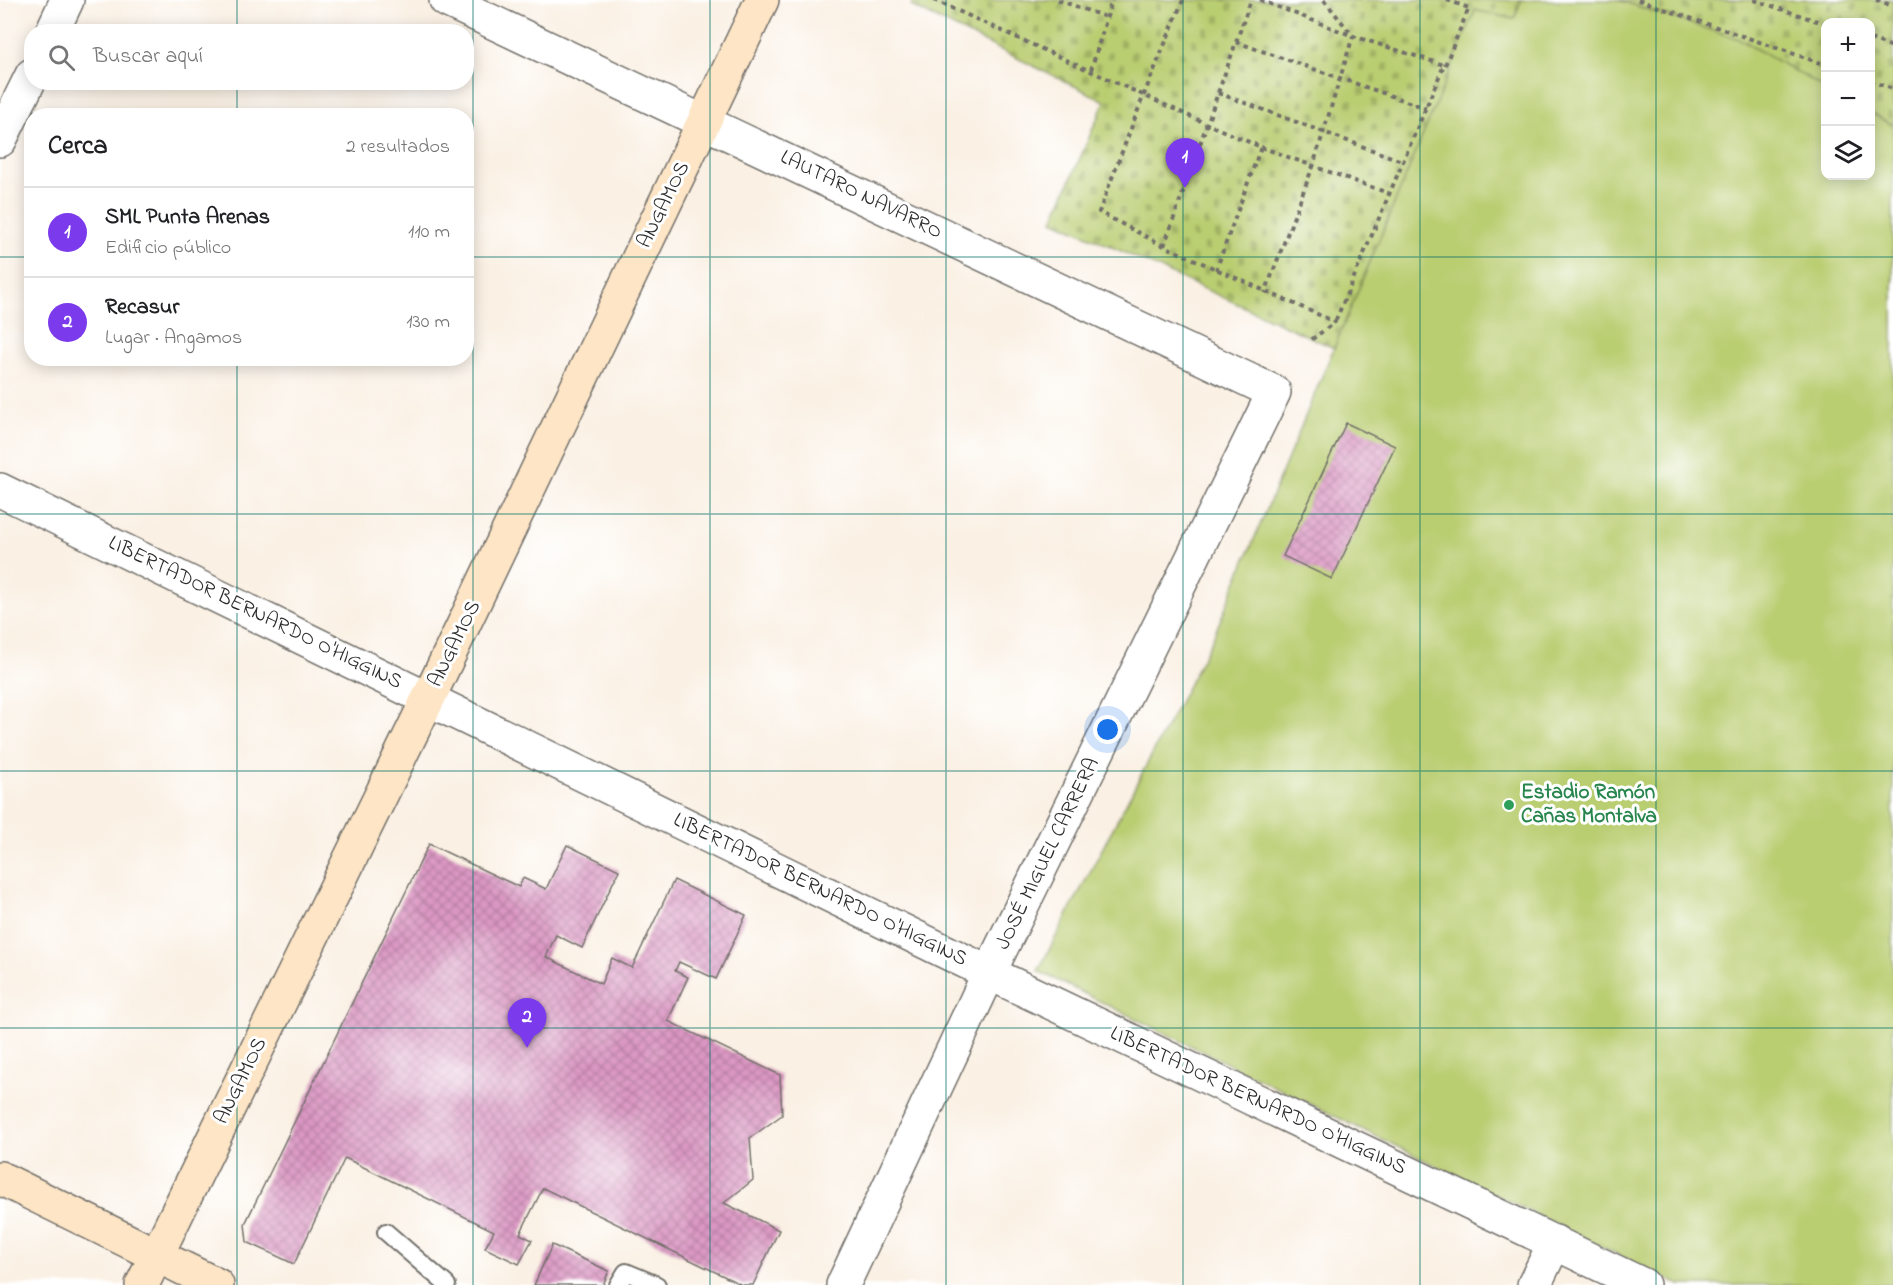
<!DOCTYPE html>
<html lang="es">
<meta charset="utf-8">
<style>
:root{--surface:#fff;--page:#f2f2f2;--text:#202124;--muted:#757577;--line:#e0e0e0;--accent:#7c3aed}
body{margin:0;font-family:"Indie Flower",sans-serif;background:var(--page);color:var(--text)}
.controls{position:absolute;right:18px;top:18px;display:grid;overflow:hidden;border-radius:12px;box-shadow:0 3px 15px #0003}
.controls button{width:54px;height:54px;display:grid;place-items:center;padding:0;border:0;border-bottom:2px solid var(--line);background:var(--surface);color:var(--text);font:30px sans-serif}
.you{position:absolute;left:1108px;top:730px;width:21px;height:21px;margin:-15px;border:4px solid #fff;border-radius:50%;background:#1a73e8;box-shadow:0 0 0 9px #1a73e833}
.badge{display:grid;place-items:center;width:39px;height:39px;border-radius:50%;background:var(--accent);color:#fff;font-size:20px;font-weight:700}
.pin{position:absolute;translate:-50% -50px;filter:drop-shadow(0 2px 3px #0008)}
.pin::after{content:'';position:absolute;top:32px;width:21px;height:18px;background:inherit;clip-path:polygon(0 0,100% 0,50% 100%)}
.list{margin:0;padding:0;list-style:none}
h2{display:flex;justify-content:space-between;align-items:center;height:78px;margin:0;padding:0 24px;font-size:26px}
h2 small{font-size:20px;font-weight:400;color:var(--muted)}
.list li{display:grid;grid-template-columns:39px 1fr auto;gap:18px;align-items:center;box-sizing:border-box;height:90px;padding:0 24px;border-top:2px solid var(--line)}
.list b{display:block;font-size:22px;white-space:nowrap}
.list p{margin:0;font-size:20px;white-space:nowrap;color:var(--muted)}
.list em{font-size:20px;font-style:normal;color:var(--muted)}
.icon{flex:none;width:33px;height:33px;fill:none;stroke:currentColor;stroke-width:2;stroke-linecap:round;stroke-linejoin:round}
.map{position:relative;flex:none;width:1893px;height:1285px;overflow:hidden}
.search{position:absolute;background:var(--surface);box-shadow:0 3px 15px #0003;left:24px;top:24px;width:450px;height:66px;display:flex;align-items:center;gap:15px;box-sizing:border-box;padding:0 21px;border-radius:24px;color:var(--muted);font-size:22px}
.panel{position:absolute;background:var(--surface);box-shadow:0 3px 15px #0003;left:24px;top:108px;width:450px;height:258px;border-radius:24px}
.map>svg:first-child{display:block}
.grass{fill:#b9cd71;stroke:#727c4e;stroke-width:1.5}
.cemetery{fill:url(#cemetery-stones);stroke:#727c4e;stroke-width:1.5}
.building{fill:url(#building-cross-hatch)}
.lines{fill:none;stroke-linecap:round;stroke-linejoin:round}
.lane-casing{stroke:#73706b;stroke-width:20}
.street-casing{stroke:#73706b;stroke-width:36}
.secondary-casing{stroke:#73706b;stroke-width:36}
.path{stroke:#73706b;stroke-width:4;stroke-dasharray:4.5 4.5;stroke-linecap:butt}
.lane{stroke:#fff;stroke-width:16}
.street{stroke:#fff;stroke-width:33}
.secondary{stroke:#fde5c5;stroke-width:33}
.grid{fill:none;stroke:#0f766e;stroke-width:1.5;stroke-opacity:0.55}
.leisure-dot{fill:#2e9e5b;stroke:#fff;stroke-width:2}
.labels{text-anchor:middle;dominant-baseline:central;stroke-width:6;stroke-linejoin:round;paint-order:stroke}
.street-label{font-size:21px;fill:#2b2b2b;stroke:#fff}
.leisure-label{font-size:21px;font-weight:bold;fill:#27864d;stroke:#fff;text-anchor:start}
</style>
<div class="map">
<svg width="1893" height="1285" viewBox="0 0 1893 1285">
<defs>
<pattern id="cemetery-stones" width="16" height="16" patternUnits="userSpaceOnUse" patternTransform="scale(1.5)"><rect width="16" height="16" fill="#b9cd71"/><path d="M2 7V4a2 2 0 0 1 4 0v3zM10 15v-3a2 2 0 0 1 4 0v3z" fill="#9fb062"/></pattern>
<pattern id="building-cross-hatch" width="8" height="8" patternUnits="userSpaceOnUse" patternTransform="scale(1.5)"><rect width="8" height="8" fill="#dc98c4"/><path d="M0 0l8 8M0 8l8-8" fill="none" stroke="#b37c9f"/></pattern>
</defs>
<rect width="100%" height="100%" fill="#fff"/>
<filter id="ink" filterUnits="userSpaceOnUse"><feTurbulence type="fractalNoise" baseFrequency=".0167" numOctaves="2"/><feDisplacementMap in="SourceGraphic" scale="12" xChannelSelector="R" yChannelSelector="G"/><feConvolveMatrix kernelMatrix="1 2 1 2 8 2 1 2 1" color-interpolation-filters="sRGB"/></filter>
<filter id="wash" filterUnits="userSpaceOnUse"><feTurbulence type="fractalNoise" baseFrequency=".008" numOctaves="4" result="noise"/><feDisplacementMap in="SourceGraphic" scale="24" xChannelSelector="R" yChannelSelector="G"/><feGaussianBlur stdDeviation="1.35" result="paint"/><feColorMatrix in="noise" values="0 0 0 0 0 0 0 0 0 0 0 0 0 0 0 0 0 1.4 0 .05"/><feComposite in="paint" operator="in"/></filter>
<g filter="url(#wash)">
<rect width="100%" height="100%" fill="#faf0e3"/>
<polygon class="grass" points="1521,0 1618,0 1739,39 1825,88 1826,176 1870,176 1871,113 1893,125 1893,1285 1680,1285 1038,971 1212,640 1475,10 1514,19"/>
<g class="cemetery">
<polygon points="913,0 1521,0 1514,19 1475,10 1334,348 1053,220 1105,101 911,6"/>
<polygon points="1618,0 1893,0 1893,125 1871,113 1870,22 1826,22 1825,88 1739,39"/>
</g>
<g id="blocks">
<g class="building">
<polygon points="1346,423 1395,446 1332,579 1283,556"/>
<polygon points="429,844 519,887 523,878 546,889 567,845 619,870 582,948 556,935 546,957 601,984 612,958 632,968 674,880 746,915 716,979 679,962 675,971 688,977 668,1021 780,1075 782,1115 750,1138 753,1180 724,1203 779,1230 753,1285 742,1285 543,1188 520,1234 532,1240 519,1264 485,1248 494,1231 345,1158 294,1264 247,1242 245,1224"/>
<polygon points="552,1245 609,1271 603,1285 534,1285"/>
</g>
</g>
</g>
<g filter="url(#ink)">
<use href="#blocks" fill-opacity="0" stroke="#73706b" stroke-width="1.5"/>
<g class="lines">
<g class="lane-casing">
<g id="lane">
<polyline points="386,1232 447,1285"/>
<polyline points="618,1285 626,1272 657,1285"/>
</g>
</g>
<g class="street-casing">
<g id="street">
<polyline points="446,0 1274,392 989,973 843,1285"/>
<polyline points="52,32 67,0"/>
<polyline points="0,140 32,75"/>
<polyline points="0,490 989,973 1643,1285"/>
<polyline points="1534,1285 1555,1242"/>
</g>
</g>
<g class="secondary-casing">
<g id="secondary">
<polyline points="0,1178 217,1285"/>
<polyline points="142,1285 429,697 762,0"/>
</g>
</g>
<g class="path">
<polyline points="934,0 1207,124 1251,0"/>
<polyline points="1058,0 1106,17"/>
<polyline points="1183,0 1143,97 1099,212 1164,246 1335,322 1311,340"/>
<polyline points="1260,0 1353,36 1444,65 1335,322"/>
<polyline points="1324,0 1353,36 1313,166 1388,193"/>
<polyline points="1638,0 1826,65"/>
<polyline points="1754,0 1826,24"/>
<polyline points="1876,0 1893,6"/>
<polyline points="1870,39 1893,47"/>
<polyline points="1236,42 1426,108"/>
<polyline points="1445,65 1469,8 1447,0"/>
<polyline points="1091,70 1112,0"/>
<polyline points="1870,81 1893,89"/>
<polyline points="1218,93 1402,161"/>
<polyline points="1261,147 1313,166 1265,293"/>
<polyline points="1164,246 1207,124 1261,147 1216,270"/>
</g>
<use href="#lane" class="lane"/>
<use href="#street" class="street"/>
<use href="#secondary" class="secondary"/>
</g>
</g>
<path class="grid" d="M237,0V32M473,0V1285M710,0V1285M946,0V1285M1183,0V1285M1420,0V1285M1656,0V1285M237,82V116M0,257H32M466,257H1893M237,358V1285M0,514H1893M0,771H1893M0,1028H1893"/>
<circle class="leisure-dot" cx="1509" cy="805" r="6"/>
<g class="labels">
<g class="street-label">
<text transform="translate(861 195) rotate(26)">LAUTARO NAVARRO</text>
<text transform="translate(664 205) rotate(-64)">ANGAMOS</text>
<text transform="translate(255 613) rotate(26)">LIBERTADOR BERNARDO O'HIGGINS</text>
<text transform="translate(455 644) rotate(-64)">ANGAMOS</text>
<text transform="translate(1048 854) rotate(-64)">JOSÉ MIGUEL CARRERA</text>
<text transform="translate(820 890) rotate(26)">LIBERTADOR BERNARDO O'HIGGINS</text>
<text transform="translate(241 1081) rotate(-64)">ANGAMOS</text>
<text transform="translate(1258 1101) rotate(25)">LIBERTADOR BERNARDO O'HIGGINS</text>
</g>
<g class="leisure-label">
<text x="1521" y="793">Estadio Ramón<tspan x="1521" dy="24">Cañas Montalva</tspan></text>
</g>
</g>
</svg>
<div class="controls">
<button>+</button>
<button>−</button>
<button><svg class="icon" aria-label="layers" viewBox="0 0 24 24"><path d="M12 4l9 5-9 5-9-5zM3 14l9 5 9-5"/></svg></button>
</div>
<div class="you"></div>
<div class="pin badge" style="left:1185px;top:188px">1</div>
<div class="pin badge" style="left:527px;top:1048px">2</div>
<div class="search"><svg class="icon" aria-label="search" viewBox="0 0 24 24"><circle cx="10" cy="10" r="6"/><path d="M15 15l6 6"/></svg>Buscar aquí</div>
<section class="panel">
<h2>Cerca<small>2 resultados</small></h2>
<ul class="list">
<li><span class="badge">1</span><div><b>SML Punta Arenas</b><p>Edificio público</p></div><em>110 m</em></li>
<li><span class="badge">2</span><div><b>Recasur</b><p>Lugar · Angamos</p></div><em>130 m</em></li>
</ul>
</section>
</div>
